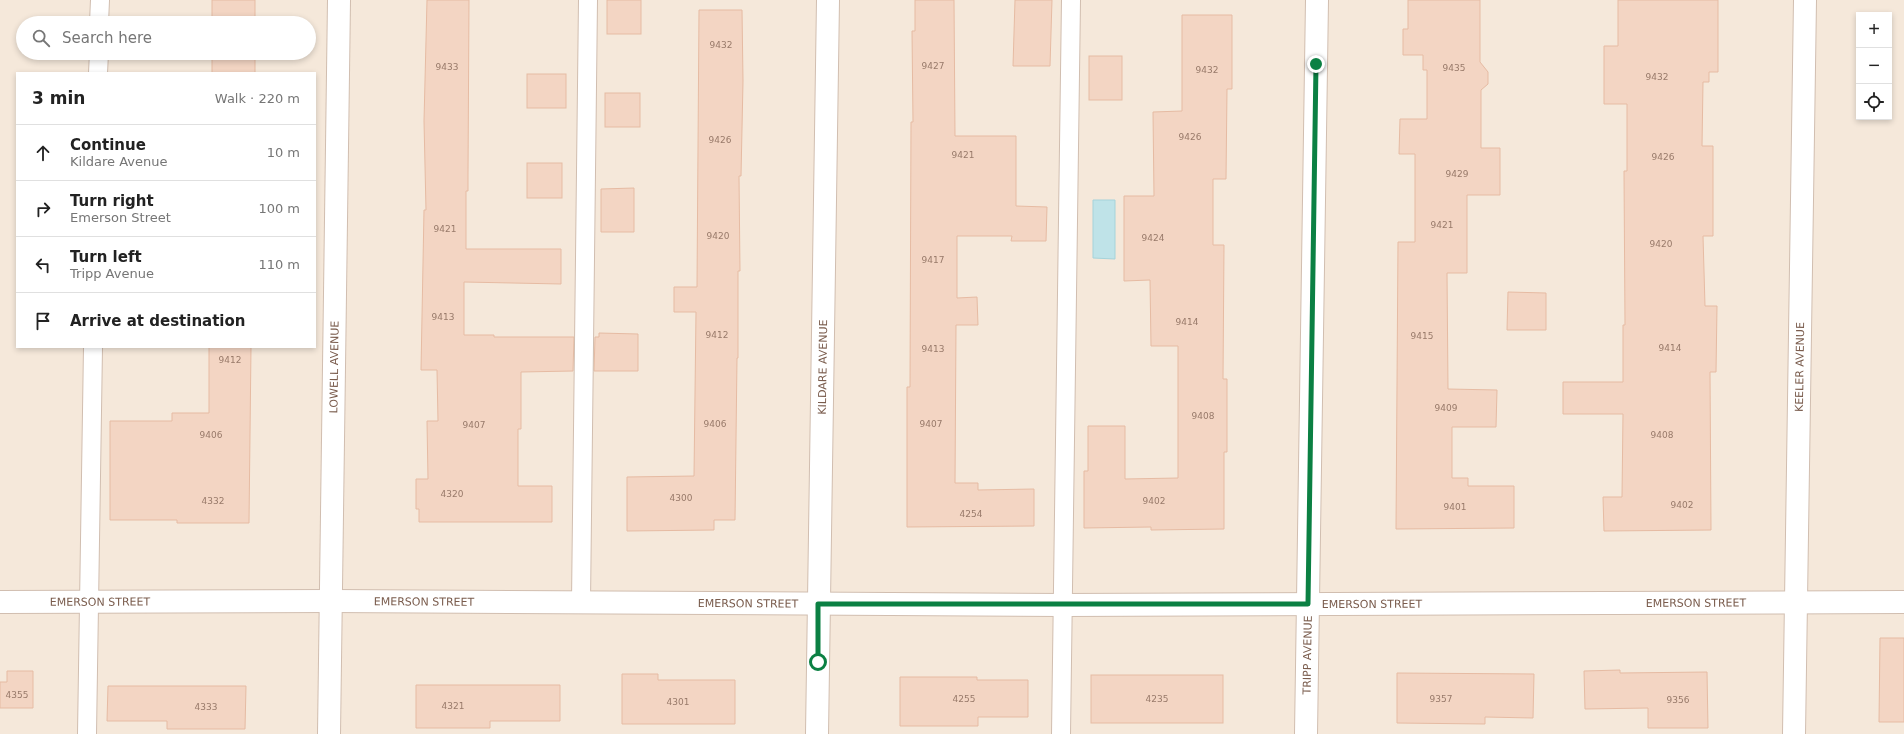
<!DOCTYPE html>
<meta charset="utf-8">
<style>
:root{--surface:#fff;--page:#f6f6f6;--text:#222;--muted:#767676;--line:#e0e0e0}
body{margin:0;font-family:"DejaVu Sans",sans-serif;background:var(--page);color:var(--text)}
.controls{position:absolute;right:12px;top:12px;display:grid;overflow:hidden;border-radius:0px;box-shadow:0 2px 6px #0003}
.controls button{width:36px;height:36px;display:grid;place-items:center;padding:0;border:0;border-bottom:1px solid var(--line);background:var(--surface);color:var(--text);font:20px sans-serif}
.stop{position:absolute;width:12px;height:12px;margin:-9px;border:3px solid #0b8043;border-radius:50%;background:#fff}
.stop.end{background:#0b8043;border-color:#fff;box-shadow:0 1px 4px #0008}
.list{margin:0;padding:0;list-style:none}
h2{display:flex;justify-content:space-between;align-items:center;height:52px;margin:0;padding:0 16px;font-size:17px}
h2 small{font-size:13px;font-weight:400;color:var(--muted)}
.list li{display:grid;grid-template-columns:26px 1fr auto;gap:12px;align-items:center;box-sizing:border-box;height:56px;padding:0 16px;border-top:1px solid var(--line)}
.list b{display:block;font-size:15px;white-space:nowrap}
.list p{margin:0;font-size:13px;white-space:nowrap;color:var(--muted)}
.list em{font-size:13px;font-style:normal;color:var(--muted)}
.icon{flex:none;width:22px;height:22px;fill:none;stroke:currentColor;stroke-width:2;stroke-linecap:round;stroke-linejoin:round}
.map{position:relative;flex:none;width:1904px;height:734px;overflow:hidden}
.search{position:absolute;background:var(--surface);box-shadow:0 2px 6px #0003;left:16px;top:16px;width:300px;height:44px;display:flex;align-items:center;gap:10px;box-sizing:border-box;padding:0 14px;border-radius:22px;color:var(--muted);font-size:15px}
.panel{position:absolute;background:var(--surface);box-shadow:0 2px 6px #0003;left:16px;top:72px;width:300px;height:276px;border-radius:0px}
.map>svg:first-child{display:block}
.residential{fill:#f5e8da;fill-rule:evenodd}
.water{fill:#bfe3e8;stroke:#a5d3da}
.building{fill:#f3d5c3;stroke:#e6bba3}
.lines{fill:none;stroke-linecap:round;stroke-linejoin:round}
.service-casing{stroke:#d1beb0;stroke-width:20}
.minor-casing{stroke:#d1beb0;stroke-width:24}
.tertiary-casing{stroke:#d1beb0;stroke-width:24}
.service{stroke:#fff;stroke-width:18}
.minor{stroke:#fff;stroke-width:22}
.tertiary{stroke:#fff;stroke-width:22}
.route{stroke:#0b8043;stroke-width:5}
.labels{text-anchor:middle;dominant-baseline:central;stroke-width:3;stroke-linejoin:round;paint-order:stroke}
.number-label{font-size:9px;fill:#987a6a}
.street-label{font-size:11px;fill:#7a5c4d;stroke:#fffaf3}
</style>
<div class="map">
<svg width="1904" height="734" viewBox="0 0 1904 734">
<rect width="100%" height="100%" fill="#fdf6ec"/>
<path class="residential" d="M0,0H1904V734H0ZM1859,15H1889V117H1859ZM23,23H309V53H23ZM17,73H315V347H17Z"/>
<polygon class="water" points="1093,200 1115,200 1115,259 1093,258"/>
<g class="building">
<rect x="212" y="0" width="43" height="23"/>
<polygon points="427,0 469,0 468,174 468,191 466,191 466,249 561,249 561,284 464,282 464,335 494,335 494,337 574,337 573,371 521,372 521,429 518,429 518,486 552,486 552,522 419,522 419,509 416,509 416,479 428,479 427,421 438,421 437,370 421,370 424,210 426,210 424,121"/>
<rect x="607" y="0" width="34" height="34"/>
<polygon points="915,0 954,0 955,136 1016,136 1016,206 1047,207 1046,241 1011,241 1012,236 957,236 957,298 977,297 978,325 956,325 955,483 978,483 978,490 1034,489 1034,526 907,527 907,387 910,387 911,122 913,122 912,31 915,31"/>
<polygon points="1015,0 1052,0 1050,66 1013,66"/>
<polygon points="1408,0 1480,0 1480,62 1488,72 1488,84 1481,90 1481,148 1500,148 1500,195 1467,195 1467,273 1447,273 1448,389 1497,390 1496,427 1452,427 1452,478 1468,478 1468,486 1514,486 1514,528 1396,529 1398,242 1415,242 1415,154 1399,154 1400,119 1427,119 1427,70 1423,70 1423,55 1403,55 1403,29 1408,29"/>
<polygon points="1618,0 1718,0 1718,72 1709,72 1709,82 1703,82 1702,146 1713,146 1713,236 1703,236 1705,306 1717,306 1716,372 1710,372 1711,530 1604,531 1603,497 1622,497 1623,414 1563,414 1563,382 1623,382 1623,325 1625,325 1624,171 1627,171 1627,104 1604,104 1604,46 1618,46"/>
<polygon points="699,10 742,10 743,81 741,176 739,176 740,271 738,271 738,358 737,358 735,520 714,520 714,530 627,531 627,477 694,476 696,312 674,312 674,287 697,287"/>
<polygon points="1182,15 1232,15 1232,89 1227,89 1226,179 1213,179 1213,245 1224,245 1223,379 1227,379 1227,452 1224,452 1224,529 1151,530 1151,527 1084,528 1084,471 1088,471 1088,426 1125,426 1125,479 1178,478 1178,346 1151,346 1150,280 1124,281 1124,196 1154,196 1153,112 1182,111"/>
<rect x="212" y="53" width="43" height="20"/>
<rect x="1089" y="56" width="33" height="44"/>
<rect x="527" y="74" width="39" height="34"/>
<rect x="605" y="93" width="35" height="34"/>
<rect x="527" y="163" width="35" height="35"/>
<polygon points="634,188 634,232 601,232 601,189"/>
<polygon points="1508,292 1546,293 1546,330 1507,330"/>
<polygon points="599,333 638,334 638,371 594,371 595,337 599,337"/>
<polygon points="209,347 251,347 249,523 177,523 177,520 110,520 110,421 172,421 172,413 209,413"/>
<polygon points="1880,638 1904,638 1904,722 1879,722"/>
<polygon points="1620,670 1620,673 1707,672 1708,728 1648,728 1648,708 1585,709 1584,671"/>
<polygon points="7,671 33,671 33,708 0,708 0,682 7,682"/>
<polygon points="1397,673 1534,674 1533,718 1485,717 1485,724 1397,723"/>
<polygon points="622,674 658,674 658,680 735,680 735,724 622,724"/>
<rect x="1091" y="675" width="132" height="48"/>
<polygon points="900,677 977,677 977,680 1028,680 1028,717 978,717 978,726 900,726"/>
<polygon points="416,685 560,685 560,721 490,721 490,728 416,728"/>
<polygon points="108,686 246,686 245,729 167,729 167,721 107,721"/>
</g>
<g class="lines">
<g class="service-casing">
<g id="service">
<polyline points="99,23 100,0"/>
<polyline points="98,73 99,53"/>
<polyline points="581,602 588,0"/>
<polyline points="87,734 93,347"/>
<polyline points="1061,734 1071,0"/>
</g>
</g>
<g class="minor-casing">
<g id="minor">
<path id="s1" d="M0,602L331,601L1063,605L1904,602"/>
<path id="s2" d="M329,734L339,0"/>
<path id="s3" d="M817,734L828,0"/>
<path id="s4" d="M1306,734L1317,0"/>
</g>
</g>
<g class="tertiary-casing">
<g id="tertiary">
<path id="s5" d="M1794,734L1805,0"/>
</g>
</g>
<use href="#service" class="service"/>
<use href="#minor" class="minor"/>
<use href="#tertiary" class="tertiary"/>
</g>
<g class="lines">
<polyline class="route" points="818,662 818,604 1308,604 1316,64"/>
</g>
<g class="labels">
<g class="number-label">
<text x="721" y="45">9432</text>
<text x="933" y="66">9427</text>
<text x="447" y="67">9433</text>
<text x="1454" y="68">9435</text>
<text x="1207" y="70">9432</text>
<text x="1657" y="77">9432</text>
<text x="1190" y="137">9426</text>
<text x="720" y="140">9426</text>
<text x="963" y="155">9421</text>
<text x="1663" y="157">9426</text>
<text x="1457" y="174">9429</text>
<text x="1442" y="225">9421</text>
<text x="445" y="229">9421</text>
<text x="718" y="236">9420</text>
<text x="1153" y="238">9424</text>
<text x="1661" y="244">9420</text>
<text x="933" y="260">9417</text>
<text x="443" y="317">9413</text>
<text x="1187" y="322">9414</text>
<text x="717" y="335">9412</text>
<text x="1422" y="336">9415</text>
<text x="1670" y="348">9414</text>
<text x="933" y="349">9413</text>
<text x="230" y="360">9412</text>
<text x="1446" y="408">9409</text>
<text x="1203" y="416">9408</text>
<text x="715" y="424">9406</text>
<text x="931" y="424">9407</text>
<text x="474" y="425">9407</text>
<text x="211" y="435">9406</text>
<text x="1662" y="435">9408</text>
<text x="452" y="494">4320</text>
<text x="681" y="498">4300</text>
<text x="213" y="501">4332</text>
<text x="1154" y="501">9402</text>
<text x="1682" y="505">9402</text>
<text x="1455" y="507">9401</text>
<text x="971" y="514">4254</text>
<text x="17" y="695">4355</text>
<text x="964" y="699">4255</text>
<text x="1157" y="699">4235</text>
<text x="1441" y="699">9357</text>
<text x="1678" y="700">9356</text>
<text x="678" y="702">4301</text>
<text x="453" y="706">4321</text>
<text x="206" y="707">4333</text>
</g>
<g class="street-label">
<text stroke="none"><textPath href="#s2" startOffset="367">LOWELL AVENUE</textPath></text>
<text stroke="none"><textPath href="#s3" startOffset="367">KILDARE AVENUE</textPath></text>
<text stroke="none"><textPath href="#s5" startOffset="367">KEELER AVENUE</textPath></text>
<text stroke="none"><textPath href="#s1" startOffset="100">EMERSON STREET</textPath></text>
<text stroke="none"><textPath href="#s1" startOffset="424">EMERSON STREET</textPath></text>
<text stroke="none"><textPath href="#s1" startOffset="1372">EMERSON STREET</textPath></text>
<text stroke="none"><textPath href="#s1" startOffset="1696">EMERSON STREET</textPath></text>
<text stroke="none"><textPath href="#s1" startOffset="748">EMERSON STREET</textPath></text>
<text stroke="none"><textPath href="#s4" startOffset="79">TRIPP AVENUE</textPath></text>
</g>
</g>
</svg>
<div class="controls">
<button>+</button>
<button>−</button>
<button><svg class="icon" aria-label="locate" viewBox="0 0 24 24"><circle cx="12" cy="12" r="6"/><path d="M12 2v4M12 18v4M2 12h4M18 12h4"/></svg></button>
</div>
<div class="stop" style="left:818px;top:662px"></div>
<div class="stop end" style="left:1316px;top:64px"></div>
<div class="search"><svg class="icon" aria-label="search" viewBox="0 0 24 24"><circle cx="10" cy="10" r="6"/><path d="M15 15l6 6"/></svg>Search here</div>
<section class="panel">
<h2>3 min<small>Walk · 220 m</small></h2>
<ul class="list">
<li><svg class="icon" aria-label="ahead" viewBox="0 0 24 24"><path d="M12 20V5M6 11l6-6 6 6"/></svg><div><b>Continue</b><p>Kildare Avenue</p></div><em>10 m</em></li>
<li><svg class="icon" aria-label="right" viewBox="0 0 24 24"><path d="M7 20v-9h11M14 6l5 5-5 5"/></svg><div><b>Turn right</b><p>Emerson Street</p></div><em>100 m</em></li>
<li><svg class="icon" aria-label="left" viewBox="0 0 24 24"><path d="M17 20v-9H6M10 6l-5 5 5 5"/></svg><div><b>Turn left</b><p>Tripp Avenue</p></div><em>110 m</em></li>
<li><svg class="icon" aria-label="arrive" viewBox="0 0 24 24"><path d="M6 21V4h12l-3 4 3 4H6"/></svg><div><b>Arrive at destination</b></div></li>
</ul>
</section>
</div>
